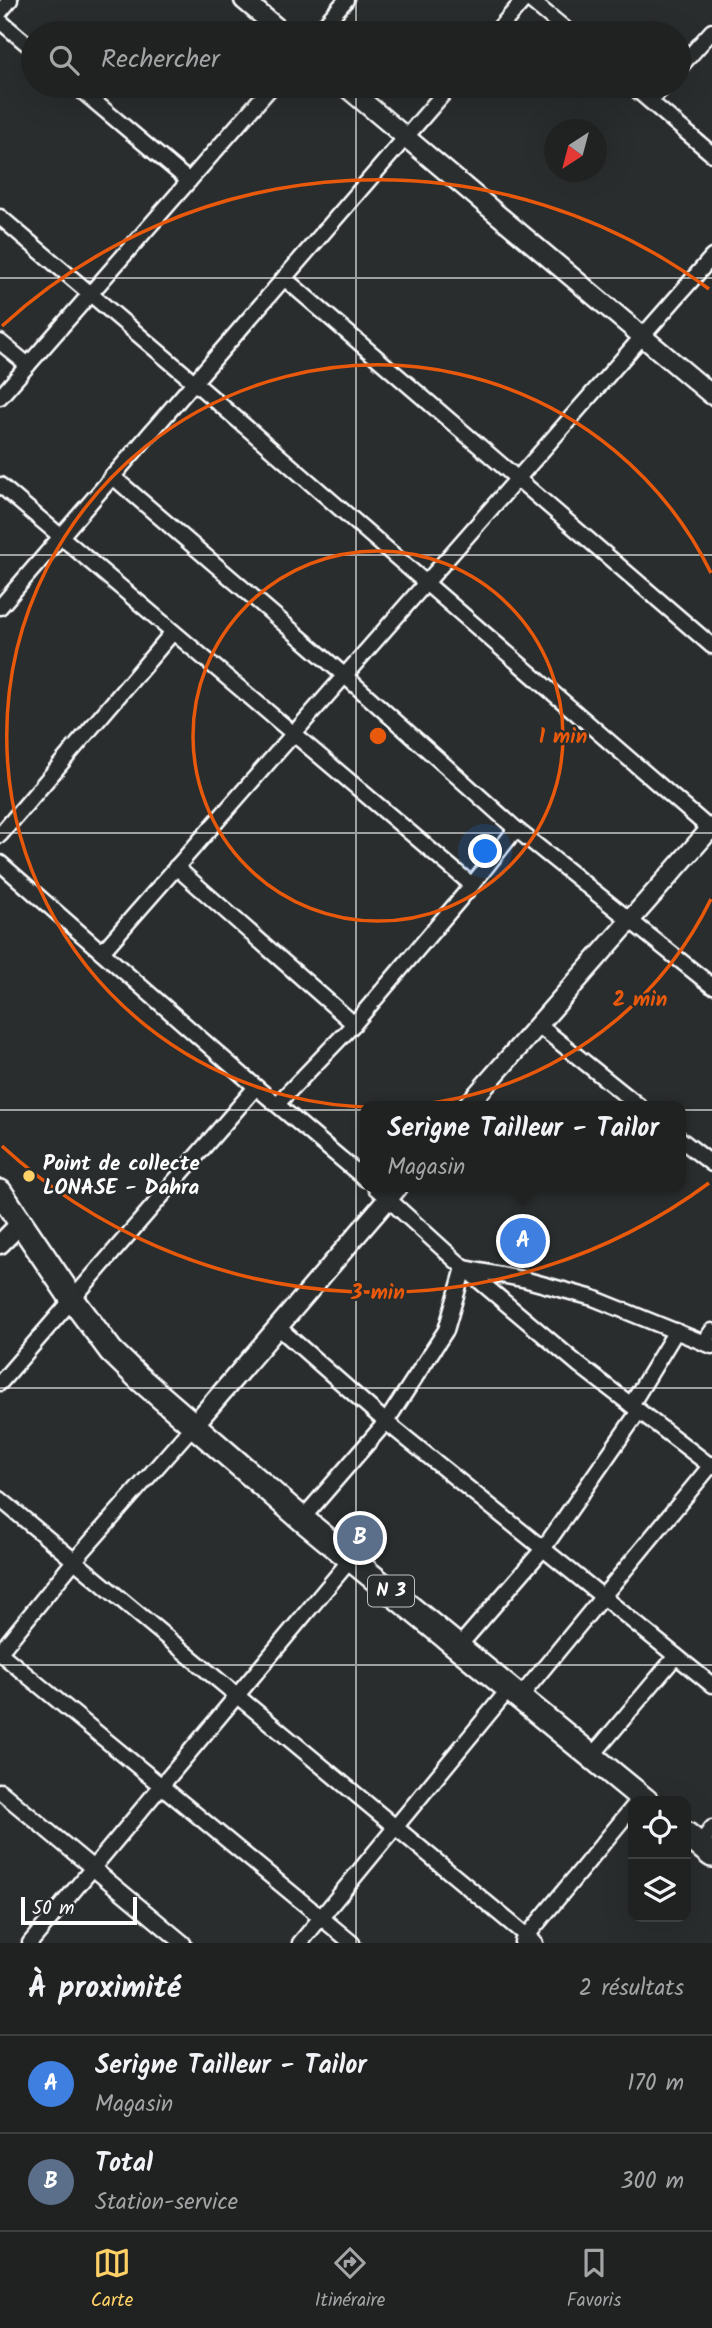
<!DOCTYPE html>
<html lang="fr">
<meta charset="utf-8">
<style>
:root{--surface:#202222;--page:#282a2a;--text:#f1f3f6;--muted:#a2a4a5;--line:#3d3f40;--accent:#ffd166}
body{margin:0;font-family:Kalam,sans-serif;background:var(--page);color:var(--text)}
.controls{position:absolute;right:21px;bottom:21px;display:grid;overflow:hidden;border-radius:14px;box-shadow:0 7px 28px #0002}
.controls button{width:63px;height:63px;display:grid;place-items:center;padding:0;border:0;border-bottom:2px solid var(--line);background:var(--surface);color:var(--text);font:35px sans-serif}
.compass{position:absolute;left:544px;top:119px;width:63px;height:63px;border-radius:50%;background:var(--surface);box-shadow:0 7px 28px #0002;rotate:216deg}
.scale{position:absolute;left:21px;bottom:18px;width:116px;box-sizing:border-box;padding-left:7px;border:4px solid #fff;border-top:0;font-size:19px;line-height:24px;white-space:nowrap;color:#fff;-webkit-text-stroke:5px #2a2d2e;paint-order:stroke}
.you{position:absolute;left:486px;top:852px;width:24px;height:24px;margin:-18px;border:5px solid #fff;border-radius:50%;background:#1a73e8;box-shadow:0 0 0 10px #1a73e833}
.badge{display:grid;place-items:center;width:46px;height:46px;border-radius:50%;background:var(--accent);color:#fff;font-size:23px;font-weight:700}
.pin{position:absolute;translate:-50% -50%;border:4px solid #fff;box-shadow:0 2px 7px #0006}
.popup{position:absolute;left:360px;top:1101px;width:326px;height:91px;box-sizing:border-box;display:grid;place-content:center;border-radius:14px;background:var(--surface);filter:drop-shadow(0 2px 5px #0005);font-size:23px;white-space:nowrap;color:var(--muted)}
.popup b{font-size:26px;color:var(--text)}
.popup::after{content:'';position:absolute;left:50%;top:100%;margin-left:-14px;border:14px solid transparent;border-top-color:var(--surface)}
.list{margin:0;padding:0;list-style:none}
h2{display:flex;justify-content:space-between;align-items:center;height:91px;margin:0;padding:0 28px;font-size:30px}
h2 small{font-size:23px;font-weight:400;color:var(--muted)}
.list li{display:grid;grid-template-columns:46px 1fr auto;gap:21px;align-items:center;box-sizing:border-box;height:98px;padding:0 28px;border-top:2px solid var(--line)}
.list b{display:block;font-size:26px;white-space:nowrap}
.list p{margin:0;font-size:23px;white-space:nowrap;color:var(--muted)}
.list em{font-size:23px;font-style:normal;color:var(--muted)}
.icon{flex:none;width:38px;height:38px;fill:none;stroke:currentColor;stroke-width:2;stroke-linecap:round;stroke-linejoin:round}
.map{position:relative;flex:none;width:712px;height:1943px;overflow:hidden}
.search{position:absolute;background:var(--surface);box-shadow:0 7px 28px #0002;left:21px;right:21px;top:21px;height:77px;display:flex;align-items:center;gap:18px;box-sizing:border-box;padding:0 24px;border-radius:38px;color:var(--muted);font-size:26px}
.sheet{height:287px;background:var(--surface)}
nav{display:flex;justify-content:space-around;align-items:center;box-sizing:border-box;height:98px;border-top:2px solid var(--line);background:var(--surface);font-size:19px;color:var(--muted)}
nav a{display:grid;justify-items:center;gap:4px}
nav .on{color:var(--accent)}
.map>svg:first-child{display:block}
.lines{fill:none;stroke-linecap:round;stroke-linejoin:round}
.minor-casing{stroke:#fff;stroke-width:19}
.tertiary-casing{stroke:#fff;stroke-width:23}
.primary-casing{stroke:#fff;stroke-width:28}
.minor{stroke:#2a2d2e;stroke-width:14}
.tertiary{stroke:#2a2d2e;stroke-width:18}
.primary{stroke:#2a2d2e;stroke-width:23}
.grid{fill:none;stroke:#fff;stroke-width:2;stroke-opacity:0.55}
.ring{fill:none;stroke:#e8590c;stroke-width:3.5}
.poi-dot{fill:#ffd166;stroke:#2a2d2e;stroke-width:2.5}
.labels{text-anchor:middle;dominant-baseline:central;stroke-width:5;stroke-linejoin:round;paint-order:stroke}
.shield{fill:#2a2d2e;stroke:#bfc0c0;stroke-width:2}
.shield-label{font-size:19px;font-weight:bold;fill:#fff}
.poi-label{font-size:21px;font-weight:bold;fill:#fff;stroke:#2a2d2e;text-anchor:start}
.centre{fill:#e8590c;stroke:#2a2d2e;stroke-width:3.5}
.ring-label{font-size:21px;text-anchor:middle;font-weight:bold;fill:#e8590c;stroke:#2a2d2e;stroke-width:5;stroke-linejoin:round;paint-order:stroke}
</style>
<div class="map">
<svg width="712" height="1943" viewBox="0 0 712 1943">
<rect width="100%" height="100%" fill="#2a2d2e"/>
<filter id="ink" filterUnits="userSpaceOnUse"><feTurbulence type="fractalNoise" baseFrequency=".0143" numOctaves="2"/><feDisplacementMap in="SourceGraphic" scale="14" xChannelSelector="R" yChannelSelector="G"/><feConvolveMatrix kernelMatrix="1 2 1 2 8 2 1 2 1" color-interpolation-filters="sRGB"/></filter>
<g filter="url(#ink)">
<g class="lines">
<g class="minor-casing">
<g id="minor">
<polyline points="530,0 570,33"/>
<polyline points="0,12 10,0"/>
<polyline points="0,21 33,49"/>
<polyline points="317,33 346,0"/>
<polyline points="495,33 524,0"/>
<polyline points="679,68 712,31"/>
<polyline points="76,86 189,181"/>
<polyline points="632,86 712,154"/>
<polyline points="650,101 664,86"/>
<polyline points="0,217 194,382 710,829"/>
<polyline points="284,278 712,646"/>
<polyline points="0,342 28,365"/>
<polyline points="0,397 272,86"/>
<polyline points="112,476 345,676 516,829 712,986"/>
<polyline points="0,485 472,885"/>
<polyline points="0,607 450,86"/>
<polyline points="0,835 173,632"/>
<polyline points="0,863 256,1087 365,1179"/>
<polyline points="176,867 354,1024"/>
<polyline points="102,952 712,257"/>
<polyline points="537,1024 639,1106"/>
<polyline points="277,1104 354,1024 472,885 516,829"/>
<polyline points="680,1139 712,1164"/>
<polyline points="375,1187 464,1268 579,1365 712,1467"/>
<polyline points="465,1268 527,1280 593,1298 712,1346"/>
<polyline points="279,1328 386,1422 712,1685"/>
<polyline points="704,1343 712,1331"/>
<polyline points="0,1383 256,1087"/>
<polyline points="631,1405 676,1331"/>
<polyline points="0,1499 535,1943"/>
<polyline points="302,1519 386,1422 446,1330 464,1268"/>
<polyline points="459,1646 543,1549 639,1411"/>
<polyline points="0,1652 74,1561 193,1426"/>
<polyline points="0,1653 352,1943"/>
<polyline points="520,1697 712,1464"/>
<polyline points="592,1756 676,1656"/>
<polyline points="0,1791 183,1943"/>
<polyline points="699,1845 712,1828"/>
<polyline points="522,1942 633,1807"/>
<polyline points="30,1943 351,1559"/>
<polyline points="300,1943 510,1688"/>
</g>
</g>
<g class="tertiary-casing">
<g id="tertiary">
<polyline points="244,0 283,33"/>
<polyline points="345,86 712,395"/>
<polyline points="467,1106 712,827"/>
<polyline points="0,1244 21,1223"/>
<polyline points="193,1426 398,1187"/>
</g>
</g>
<g class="primary-casing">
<g id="primary">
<polyline points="0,1192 73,1300 111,1351 139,1378 302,1519 646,1801"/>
<polyline points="686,1834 712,1855"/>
</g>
</g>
<use href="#minor" class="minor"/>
<use href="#tertiary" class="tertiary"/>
<use href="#primary" class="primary"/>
</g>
</g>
<path class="grid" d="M356,0V33M356,86V1943M0,278H712M0,555H712M0,833H712M0,1110H712M0,1388H712M0,1665H712"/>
<g class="ring">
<circle cx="378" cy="736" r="185"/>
<path d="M711 899A371 371 0 1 1 711 573"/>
<path d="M709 1183A556 556 0 0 1 2 1146M2 326A556 556 0 0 1 709 289"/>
</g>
<circle class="poi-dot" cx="29" cy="1176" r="7"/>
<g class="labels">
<rect class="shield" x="368" y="1575.5" width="46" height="31" rx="5"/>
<g class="shield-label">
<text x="391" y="1591">N 3</text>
</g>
<g class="poi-label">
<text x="43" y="1164">Point de collecte<tspan x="43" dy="24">LONASE - Dahra</tspan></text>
</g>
</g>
<circle cx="378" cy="736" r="10" class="centre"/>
<g class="ring-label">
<text x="563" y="743">1 min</text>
<text x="640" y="1006">2 min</text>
<text x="378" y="1299">3 min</text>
</g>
</svg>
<div class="controls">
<button><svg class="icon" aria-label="locate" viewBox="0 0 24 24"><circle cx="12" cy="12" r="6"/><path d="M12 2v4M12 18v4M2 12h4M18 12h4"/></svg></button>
<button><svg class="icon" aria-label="layers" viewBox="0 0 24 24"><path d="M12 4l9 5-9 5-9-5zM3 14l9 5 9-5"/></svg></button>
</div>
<svg class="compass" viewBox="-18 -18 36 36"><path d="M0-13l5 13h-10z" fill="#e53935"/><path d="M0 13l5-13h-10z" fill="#a2a4a5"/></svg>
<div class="scale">50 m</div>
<div class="you"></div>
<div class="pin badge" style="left:523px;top:1241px;background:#3f7fe0">A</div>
<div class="popup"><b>Serigne Tailleur - Tailor</b>Magasin</div>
<div class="pin badge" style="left:360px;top:1538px;background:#5c6f8a">B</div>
<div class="search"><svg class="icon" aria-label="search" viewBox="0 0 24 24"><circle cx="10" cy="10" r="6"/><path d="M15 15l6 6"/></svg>Rechercher</div>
</div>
<section class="sheet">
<h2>À proximité<small>2 résultats</small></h2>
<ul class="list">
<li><span class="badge" style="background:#3f7fe0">A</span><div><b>Serigne Tailleur - Tailor</b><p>Magasin</p></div><em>170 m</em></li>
<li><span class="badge" style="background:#5c6f8a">B</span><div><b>Total</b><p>Station-service</p></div><em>300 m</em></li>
</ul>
</section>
<nav>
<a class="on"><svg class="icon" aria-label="map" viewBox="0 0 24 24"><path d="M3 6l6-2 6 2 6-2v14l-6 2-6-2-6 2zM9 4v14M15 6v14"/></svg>Carte</a>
<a><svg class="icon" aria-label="directions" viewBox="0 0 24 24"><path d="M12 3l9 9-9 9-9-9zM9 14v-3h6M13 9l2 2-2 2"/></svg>Itinéraire</a>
<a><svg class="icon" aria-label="saved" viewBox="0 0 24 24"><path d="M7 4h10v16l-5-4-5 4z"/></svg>Favoris</a>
</nav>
